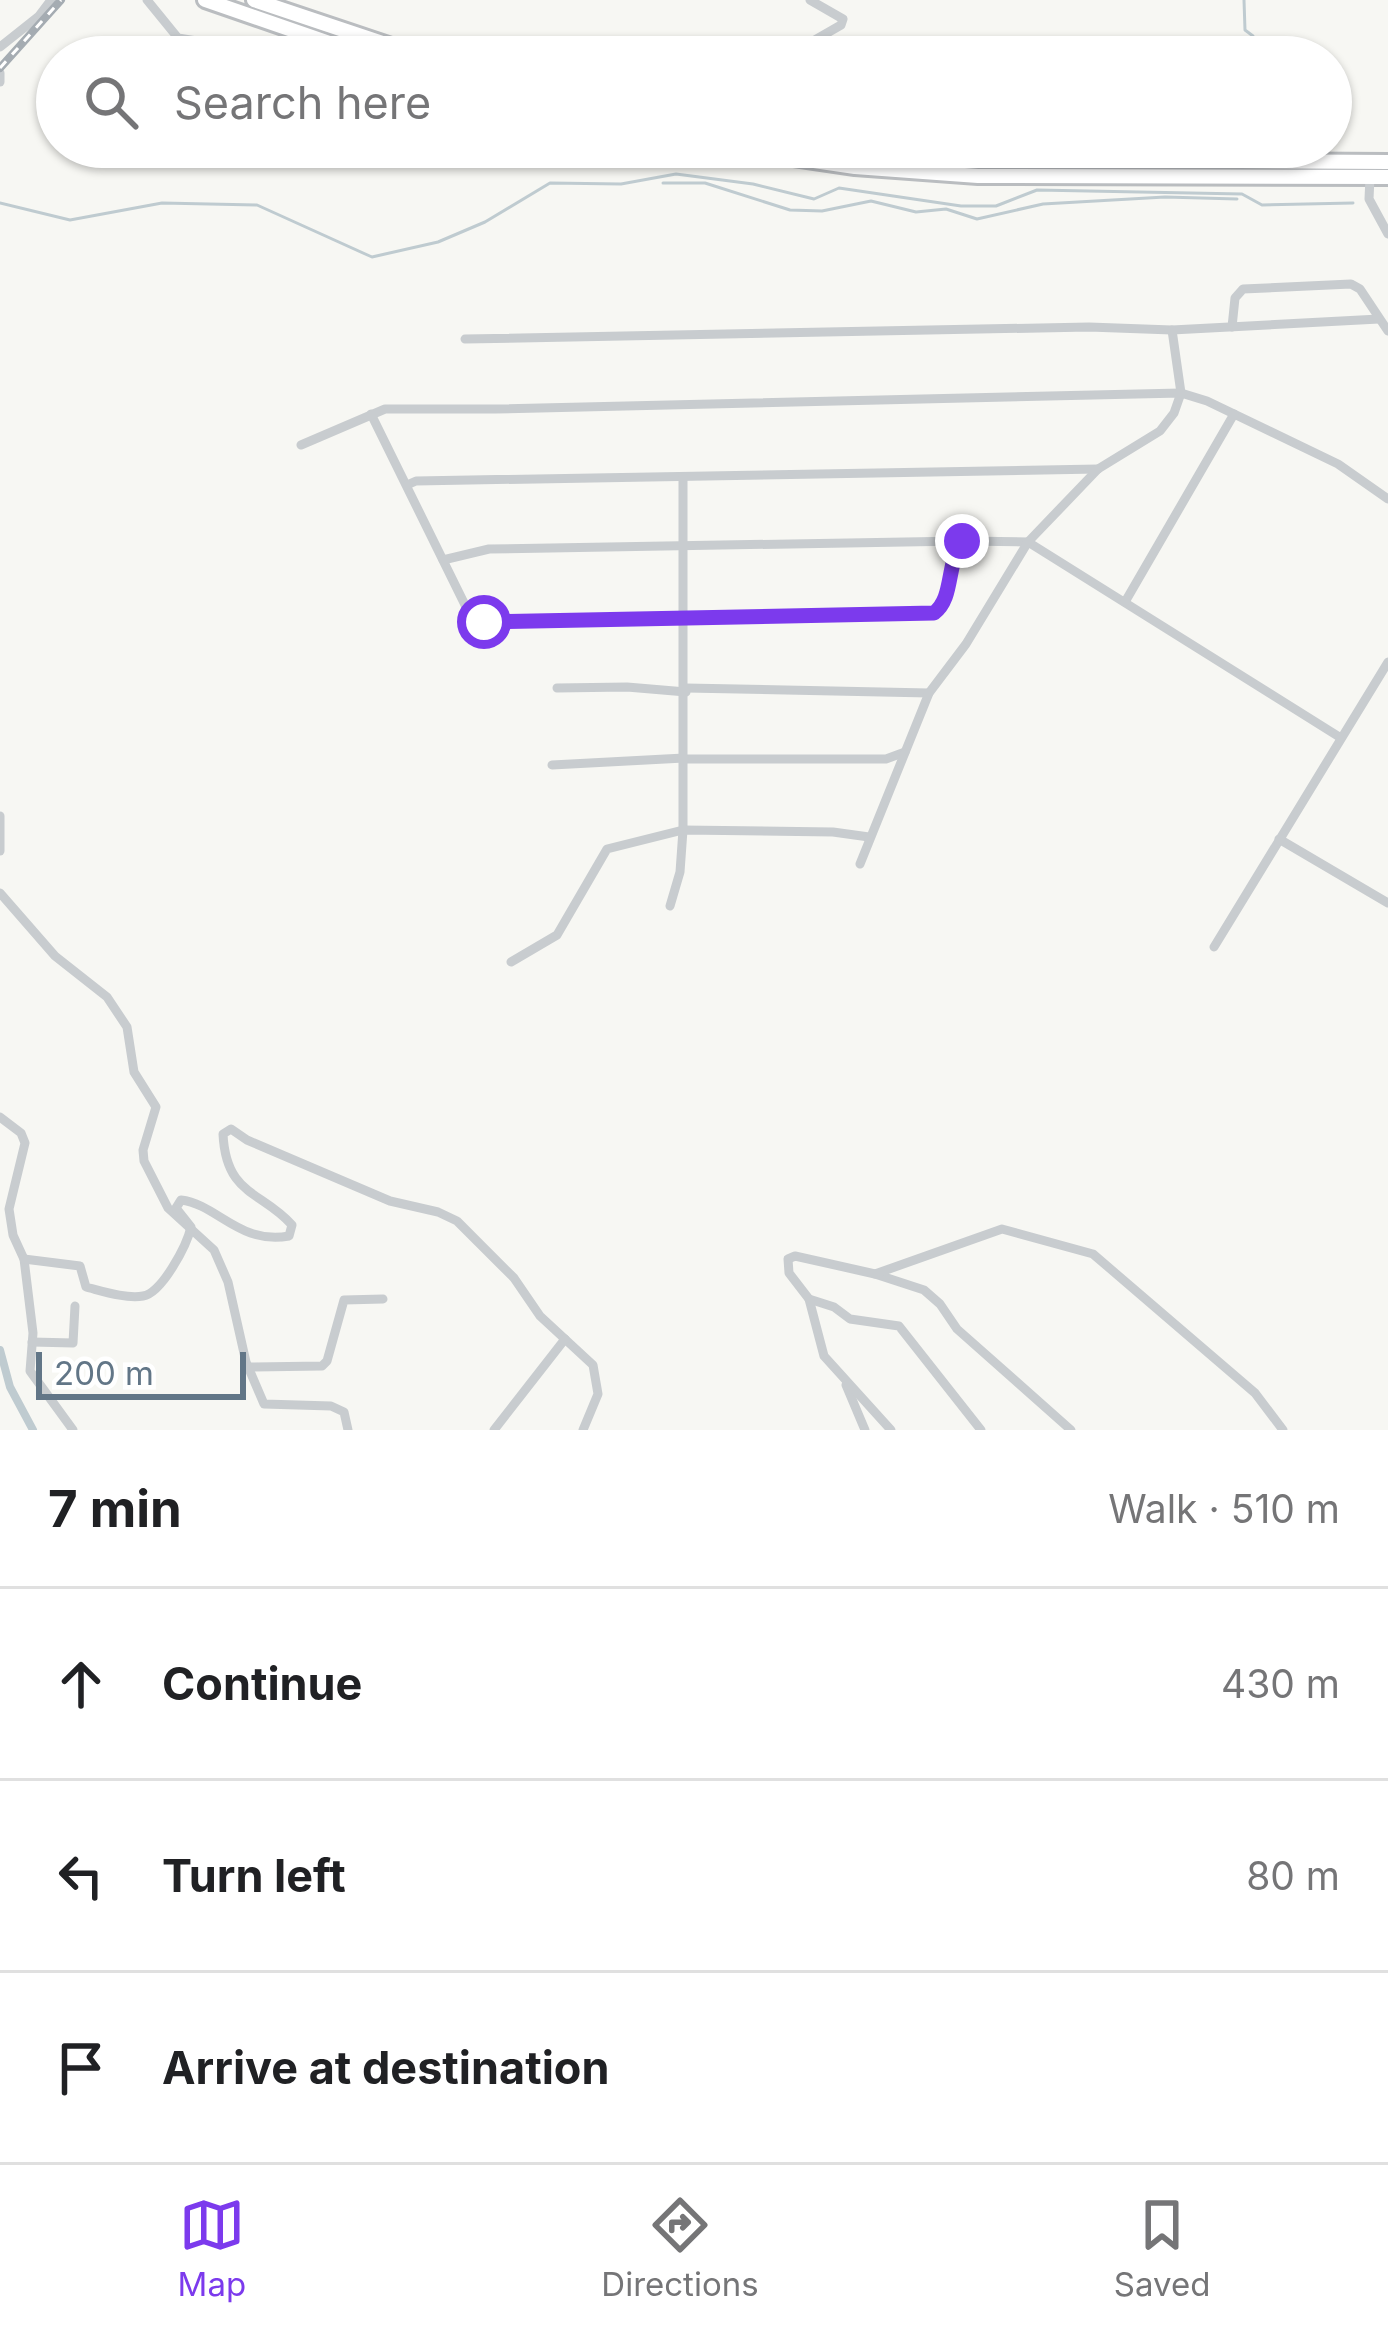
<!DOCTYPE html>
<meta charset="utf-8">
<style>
:root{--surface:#fff;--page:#f6f6f6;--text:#202124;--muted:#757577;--line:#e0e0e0;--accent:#7c3aed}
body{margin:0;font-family:Inter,sans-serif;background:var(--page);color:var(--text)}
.scale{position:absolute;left:36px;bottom:30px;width:210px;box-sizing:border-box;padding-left:12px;border:6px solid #627687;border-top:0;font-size:33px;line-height:42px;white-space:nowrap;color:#627687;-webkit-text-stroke:9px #fff;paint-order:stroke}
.stop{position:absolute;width:36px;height:36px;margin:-27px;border:9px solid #7c3aed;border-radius:50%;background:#fff}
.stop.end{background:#7c3aed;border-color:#fff;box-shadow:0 3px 12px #0008}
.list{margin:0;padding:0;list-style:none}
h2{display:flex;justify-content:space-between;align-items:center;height:156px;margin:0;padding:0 48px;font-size:51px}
h2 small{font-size:39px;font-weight:400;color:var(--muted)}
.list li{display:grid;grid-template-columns:78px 1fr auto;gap:36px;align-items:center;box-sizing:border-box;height:192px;padding:0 48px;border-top:3px solid var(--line)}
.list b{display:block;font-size:45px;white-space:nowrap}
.list em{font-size:39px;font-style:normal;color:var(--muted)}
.icon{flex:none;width:66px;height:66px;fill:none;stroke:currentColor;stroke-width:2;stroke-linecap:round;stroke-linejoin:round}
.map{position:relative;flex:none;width:1388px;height:1430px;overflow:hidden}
.search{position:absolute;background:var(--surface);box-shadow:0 3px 9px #0004;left:36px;right:36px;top:36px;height:132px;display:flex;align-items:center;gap:30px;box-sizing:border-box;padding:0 42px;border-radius:66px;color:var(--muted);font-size:45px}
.sheet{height:732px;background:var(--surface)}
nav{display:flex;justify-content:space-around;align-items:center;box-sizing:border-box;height:168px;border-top:3px solid var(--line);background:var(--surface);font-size:33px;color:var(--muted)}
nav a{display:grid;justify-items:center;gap:6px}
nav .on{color:var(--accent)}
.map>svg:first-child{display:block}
.green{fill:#d7dfd3}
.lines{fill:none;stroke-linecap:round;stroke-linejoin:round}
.stream{stroke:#bfcbd0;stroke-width:3}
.canal{stroke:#bfcbd0;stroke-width:8}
.highway-casing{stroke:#babdc0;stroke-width:20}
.minor{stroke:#c8cccf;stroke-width:9}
.highway{stroke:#fff;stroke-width:14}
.rail-casing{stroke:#a5acb2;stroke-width:8}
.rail{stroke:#fff;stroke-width:3;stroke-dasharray:9;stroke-linecap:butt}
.route{stroke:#7c3aed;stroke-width:15}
</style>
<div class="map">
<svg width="1388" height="1430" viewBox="0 0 1388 1430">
<rect width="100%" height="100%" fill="#f7f7f3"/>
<path class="green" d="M762,147H803L885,157L1388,168V171C1179,170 969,178 762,147Z"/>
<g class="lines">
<g class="stream">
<polyline points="1244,0 1245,30 1253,36 1251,57"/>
<polyline points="663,183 705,183 790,210 822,211 871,201 916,212 946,209 977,219 1043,204 1165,197 1237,199"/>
<polyline points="0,203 70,220 162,203 257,205 372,257 438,242 485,222 550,183 621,184 676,174 753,184 814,199 839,188 961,206 996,206 1037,190 1242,194 1262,205 1353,203"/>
</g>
<polyline class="canal" points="0,1350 10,1387 33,1430"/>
<g class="highway-casing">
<g id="highway">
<polyline points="205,0 370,57"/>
<polyline points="254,0 424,57"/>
<polyline points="719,147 855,167 978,176 1388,177"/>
<polyline points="838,147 977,159 1388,162"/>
</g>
</g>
<g class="minor">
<polyline points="147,0 178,38 296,57"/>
<polyline points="178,38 183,57"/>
<polyline points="0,47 39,16 51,0"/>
<polyline points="800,57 801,48 841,25 843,19 810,0"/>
<polyline points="0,73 0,82"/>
<polyline points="1370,177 1369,199 1388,234"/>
<polyline points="1232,327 1235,298 1243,289 1351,284 1360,289 1388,331"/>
<polyline points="465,339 1089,327 1172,330 1379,319"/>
<path d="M371,414L468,611L479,622L935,613C954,598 945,565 962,541L1028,542L1341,738"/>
<polyline points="301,445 385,409 496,409 1181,393 1207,401 1338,464 1388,499"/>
<polyline points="407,485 416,481 1098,469"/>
<polyline points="443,560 489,549 962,541"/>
<polyline points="1125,602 1234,414"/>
<polyline points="557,688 627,687 686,692"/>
<polyline points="686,688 929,693"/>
<polyline points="684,759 886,759 905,752"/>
<polyline points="552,765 684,758"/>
<polyline points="0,816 0,851"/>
<polyline points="1279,839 1388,903"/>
<polyline points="860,864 929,693 966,644 1028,542 1098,469 1160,431 1174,413 1181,393 1172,330"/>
<polyline points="0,893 55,956 107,997 127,1027 134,1072 156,1107 143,1150 144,1161 168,1208 214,1250 228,1282 246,1362 264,1404 331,1406 344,1412 348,1430"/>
<polyline points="670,906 680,872 683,830 683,478"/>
<polyline points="1214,947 1388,662"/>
<polyline points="511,962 557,935 607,849 683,830 833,832 869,837"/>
<polyline points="0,1117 21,1133 25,1143 9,1209 13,1235 24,1259 33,1333 30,1371 73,1430"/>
<path d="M24,1259L80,1266L86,1287C102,1291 126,1299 143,1296C162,1293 187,1245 191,1227L176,1208L181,1200C217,1204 239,1245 289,1236L292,1225C262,1191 226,1196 223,1134L231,1129L247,1140L390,1201L438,1212L457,1221L514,1278L540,1316L593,1365L598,1394L583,1430"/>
<polyline points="875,1274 924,1290 940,1304 957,1329 1071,1430"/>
<polyline points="809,1299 834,1307 850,1319 899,1326 981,1430"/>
<polyline points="32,1342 73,1343 75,1306"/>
<polyline points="248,1367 322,1366 327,1361 344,1300 383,1299"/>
<polyline points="846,1385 865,1430"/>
<polyline points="494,1430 565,1339"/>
<polyline points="891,1430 824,1356 809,1299 789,1273 788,1259 795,1256 875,1274 1002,1229 1093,1254 1255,1393 1283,1430"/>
</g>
<use href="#highway" class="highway"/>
<g class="rail-casing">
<polyline id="rail" points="0,68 61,0"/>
</g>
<use href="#rail" class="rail"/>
</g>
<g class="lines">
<path class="route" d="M484,622L934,613C954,598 946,565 962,541"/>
</g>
</svg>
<div class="scale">200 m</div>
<div class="stop" style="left:484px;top:622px"></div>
<div class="stop end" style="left:962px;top:541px"></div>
<div class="search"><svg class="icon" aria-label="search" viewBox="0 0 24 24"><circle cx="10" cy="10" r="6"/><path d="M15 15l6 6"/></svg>Search here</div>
</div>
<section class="sheet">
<h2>7 min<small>Walk · 510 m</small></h2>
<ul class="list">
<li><svg class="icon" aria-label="ahead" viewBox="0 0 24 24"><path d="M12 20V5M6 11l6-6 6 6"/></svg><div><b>Continue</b></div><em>430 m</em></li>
<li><svg class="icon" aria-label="left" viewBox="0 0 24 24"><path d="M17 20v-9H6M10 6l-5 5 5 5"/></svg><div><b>Turn left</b></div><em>80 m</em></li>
<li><svg class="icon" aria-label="arrive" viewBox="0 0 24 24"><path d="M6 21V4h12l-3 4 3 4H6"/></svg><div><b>Arrive at destination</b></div></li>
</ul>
</section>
<nav>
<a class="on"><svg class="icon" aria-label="map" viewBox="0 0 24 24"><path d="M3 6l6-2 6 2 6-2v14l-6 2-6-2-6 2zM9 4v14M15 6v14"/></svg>Map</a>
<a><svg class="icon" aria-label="directions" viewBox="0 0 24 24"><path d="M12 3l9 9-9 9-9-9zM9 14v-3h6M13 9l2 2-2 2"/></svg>Directions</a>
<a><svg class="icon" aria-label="saved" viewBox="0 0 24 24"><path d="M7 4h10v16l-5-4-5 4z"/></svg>Saved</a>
</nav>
